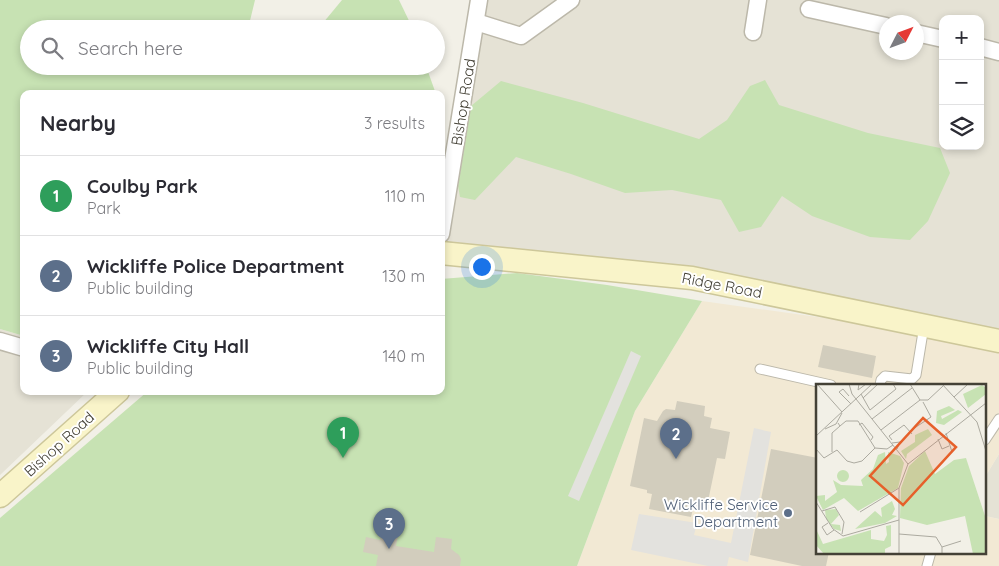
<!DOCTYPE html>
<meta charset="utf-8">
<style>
:root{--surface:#fff;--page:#f2f2f3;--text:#2b2b33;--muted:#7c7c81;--line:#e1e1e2;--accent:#0f766e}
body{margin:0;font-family:Quicksand,sans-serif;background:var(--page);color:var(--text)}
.controls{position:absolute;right:15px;top:15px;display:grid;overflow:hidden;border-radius:10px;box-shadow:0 2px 8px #0003}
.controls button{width:45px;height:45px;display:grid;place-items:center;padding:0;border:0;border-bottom:1px solid var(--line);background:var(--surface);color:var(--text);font:25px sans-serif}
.compass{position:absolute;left:879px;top:15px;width:45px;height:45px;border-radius:50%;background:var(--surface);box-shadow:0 2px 8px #0003;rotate:48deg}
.you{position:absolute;left:481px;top:266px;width:18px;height:18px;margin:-12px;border:4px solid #fff;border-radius:50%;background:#1a73e8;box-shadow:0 0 0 8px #1a73e833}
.badge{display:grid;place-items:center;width:32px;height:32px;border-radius:50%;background:var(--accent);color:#fff;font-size:16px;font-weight:700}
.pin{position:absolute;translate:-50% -41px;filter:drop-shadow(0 1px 2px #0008)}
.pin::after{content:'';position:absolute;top:26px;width:18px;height:15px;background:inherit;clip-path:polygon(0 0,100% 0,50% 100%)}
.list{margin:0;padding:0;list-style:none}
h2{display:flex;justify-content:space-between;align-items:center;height:65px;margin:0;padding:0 20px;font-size:21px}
h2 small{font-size:16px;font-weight:400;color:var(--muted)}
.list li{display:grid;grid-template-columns:32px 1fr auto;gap:15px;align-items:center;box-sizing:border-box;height:80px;padding:0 20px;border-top:1px solid var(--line)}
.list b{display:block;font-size:19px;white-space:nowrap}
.list p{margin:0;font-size:16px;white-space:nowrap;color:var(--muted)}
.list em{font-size:16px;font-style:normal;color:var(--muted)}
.icon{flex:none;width:28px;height:28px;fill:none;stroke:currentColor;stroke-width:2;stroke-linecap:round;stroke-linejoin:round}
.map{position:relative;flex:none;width:999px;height:566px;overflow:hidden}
.search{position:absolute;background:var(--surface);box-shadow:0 2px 8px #0003;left:20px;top:20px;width:425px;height:55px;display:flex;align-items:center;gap:12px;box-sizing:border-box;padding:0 18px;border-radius:28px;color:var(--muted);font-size:19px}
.panel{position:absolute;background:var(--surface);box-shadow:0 2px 8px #0003;left:20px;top:90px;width:425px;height:305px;border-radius:10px}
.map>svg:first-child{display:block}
.residential{fill:#e5e2d5;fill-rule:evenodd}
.commercial{fill:#f2e9d4}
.green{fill:#c7e2b3}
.parking{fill:#e3e2de}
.building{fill:#d2cdbd}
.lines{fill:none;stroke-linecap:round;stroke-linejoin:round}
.lane-casing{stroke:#bcb8aa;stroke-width:11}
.street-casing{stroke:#bcb8aa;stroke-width:19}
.secondary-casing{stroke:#cdc79a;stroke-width:25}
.lane{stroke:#fff;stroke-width:9}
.street{stroke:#fff;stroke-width:16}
.secondary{stroke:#f9f4c9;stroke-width:22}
.service-dot{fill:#5c6f8a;stroke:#fff;stroke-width:2}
.labels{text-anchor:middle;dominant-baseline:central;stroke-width:4;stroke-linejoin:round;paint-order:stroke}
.street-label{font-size:15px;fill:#444136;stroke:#fff}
.service-label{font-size:15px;fill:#4e5e75;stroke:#fff;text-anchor:end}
.inset-road{fill:none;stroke:#acaaa0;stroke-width:1}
.view{fill:#e6602a;fill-opacity:0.15;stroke:#e6602a;stroke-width:2.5}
.inset-edge{fill:none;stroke:#444136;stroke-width:2.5}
</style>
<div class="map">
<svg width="999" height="566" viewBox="0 0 999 566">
<rect width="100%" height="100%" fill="#f2f0e7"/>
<g class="residential">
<path d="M488,0H999V336L443,247L458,186ZM943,19H980V146H943ZM886,22H916V52H886Z"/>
<polygon points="0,329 24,336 24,391 88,391 0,475"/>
<polygon points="999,454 999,519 985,516 985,477"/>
</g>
<polygon class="commercial" points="702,301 910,330 999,348 999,454 985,477 985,385 818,385 818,552 985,552 985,516 999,519 999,566 577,566 635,411"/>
<g class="green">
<polygon points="0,0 255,0 248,29 29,29 29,66 283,66 287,68 288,66 426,66 436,94 24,94 24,336 0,329"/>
<polygon points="342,0 399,0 413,29 318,29"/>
<polygon points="765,80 779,105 868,133 940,148 950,173 928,221 910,240 870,237 812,216 782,196 761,227 739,232 721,200 672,190 625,193 571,174 516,157 475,200 460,197 458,186 471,106 501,81 583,103 699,139 727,120 750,86"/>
<polygon points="517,273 607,285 702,301 635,411 577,566 0,566 0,518 148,391 441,391 441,279"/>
</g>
<g class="parking">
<polygon points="631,351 641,356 579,501 568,496"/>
<polygon points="754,428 771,432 748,562 729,557 727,566 708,566 631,550 639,514 697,523 694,535 731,543"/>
</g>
<g class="building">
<polygon points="823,345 876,356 872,378 818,367"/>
<polygon points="677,401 705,406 704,416 712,418 710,428 730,432 725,459 717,458 706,511 693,509 691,517 649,509 652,494 647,493 647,490 630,486 644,418 657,421 663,411 666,409 675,410"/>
<polygon points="771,449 818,458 818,552 829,552 826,566 802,566 750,555"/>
<polygon points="383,527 399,530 396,546 434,552 436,537 452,539 451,549 459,555 461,559 460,566 376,566 378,555 363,552 366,537 380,540"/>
</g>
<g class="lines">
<g class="lane-casing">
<g id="lane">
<polyline points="760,369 831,385"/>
<polyline points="880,385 881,380 885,376 912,379 916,375 924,326"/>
<polyline points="985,440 999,419"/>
<polyline points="927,566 931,552"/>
</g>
</g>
<g class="street-casing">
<g id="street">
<polyline points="809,9 886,26"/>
<polyline points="476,22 521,36 571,0"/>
<polyline points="753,32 758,0"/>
<polyline points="916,33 943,39"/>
<polyline points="980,47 999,52"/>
<polyline points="441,234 479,0"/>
<polyline points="0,341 24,348"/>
</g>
</g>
<g class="secondary-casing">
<g id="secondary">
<polyline points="441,253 692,278 999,341"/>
<polyline points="0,496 118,391"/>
</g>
</g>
<use href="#lane" class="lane"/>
<use href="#street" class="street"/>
<use href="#secondary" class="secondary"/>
</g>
<circle class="service-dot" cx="788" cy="513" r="5"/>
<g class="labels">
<g class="street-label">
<text transform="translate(463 102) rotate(-81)">Bishop Road</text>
<text transform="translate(722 285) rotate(11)">Ridge Road</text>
<text transform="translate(59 444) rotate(-42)">Bishop Road</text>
</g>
<g class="service-label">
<text x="778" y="504">Wickliffe Service<tspan x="778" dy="17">Department</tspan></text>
</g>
</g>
<g transform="translate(816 384)">
<rect width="170" height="170" fill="#f2f0e7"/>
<path d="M166,1L170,4V10L152,24L147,10ZM133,22L139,26L125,32L126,35L142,26L146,28L128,41L120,39L121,27ZM112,45L116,51L91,70L90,75L85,67L99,58V51ZM109,67L119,90L138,76L150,74L170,135V170H157L149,132L111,141L84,134L85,104L93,82ZM69,68L70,80L73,78L72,68L84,72L88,79L82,104L42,127L28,114L7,126L0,112L9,111V117L21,108L17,96L25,101L47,102L45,96L57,85L62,71ZM21 92a6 6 0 1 1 12 0a6 6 0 1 1-12 0ZM76,117L79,125L76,131L81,132L69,139L39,145L59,127L66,133L65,124ZM20,125L23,131L15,140L24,141L25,147L18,145L10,135L9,126ZM75,141V162L69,165V170H8L0,161V145L7,160L55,146V155L68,157L71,151L70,142Z" fill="#c7e2b3"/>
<path class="inset-road" d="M1,0L26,28M33,0L36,10L92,80M43,0L42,6L50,0M94,0L104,16M126,0L161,38L170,67M45,10L54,26L80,5L77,0M33,12L27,5L23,8L35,20M138,13L152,0M47,14L62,0M56,35L96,4M43,41L46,39L57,53L55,56M9,45L20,40L26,29M97,45L115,33L107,18M65,46L104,16H112L127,2M130,49L136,68M0,52L56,0M122,55L126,65L133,62M76,56L73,52L88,41L96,50M76,59L84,58L81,65M59,64L71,65L77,61M0,65L8,74L21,66L31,77L38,79L46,77L59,64L42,37H30L24,42L22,39M16,68V49L24,42M0,118L17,145L27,152L83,136M6,127L19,123L28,138L26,150M44,128L83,104M12,139L6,143L11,151L18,146M83,150L120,153L126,163V170M126,163L145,157M83,170V104L92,80L170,19"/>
<path class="view" d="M107,34L140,63L87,121L54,92Z"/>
<rect width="170" height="170" class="inset-edge"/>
</g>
</svg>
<div class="controls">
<button>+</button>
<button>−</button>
<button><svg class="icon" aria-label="layers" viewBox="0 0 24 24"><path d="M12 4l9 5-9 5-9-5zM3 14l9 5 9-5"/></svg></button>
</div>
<svg class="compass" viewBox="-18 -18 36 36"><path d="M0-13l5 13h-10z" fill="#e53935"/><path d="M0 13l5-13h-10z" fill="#7c7c81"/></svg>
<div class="you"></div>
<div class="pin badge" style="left:343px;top:458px;background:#2e9e5b">1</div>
<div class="pin badge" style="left:676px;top:459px;background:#5c6f8a">2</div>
<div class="pin badge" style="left:389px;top:549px;background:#5c6f8a">3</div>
<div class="search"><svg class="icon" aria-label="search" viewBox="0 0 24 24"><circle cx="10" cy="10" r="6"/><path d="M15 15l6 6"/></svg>Search here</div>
<section class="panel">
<h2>Nearby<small>3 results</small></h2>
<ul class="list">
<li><span class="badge" style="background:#2e9e5b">1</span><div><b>Coulby Park</b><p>Park</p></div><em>110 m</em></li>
<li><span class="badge" style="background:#5c6f8a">2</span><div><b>Wickliffe Police Department</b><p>Public building</p></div><em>130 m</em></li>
<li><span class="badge" style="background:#5c6f8a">3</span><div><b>Wickliffe City Hall</b><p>Public building</p></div><em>140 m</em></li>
</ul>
</section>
</div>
